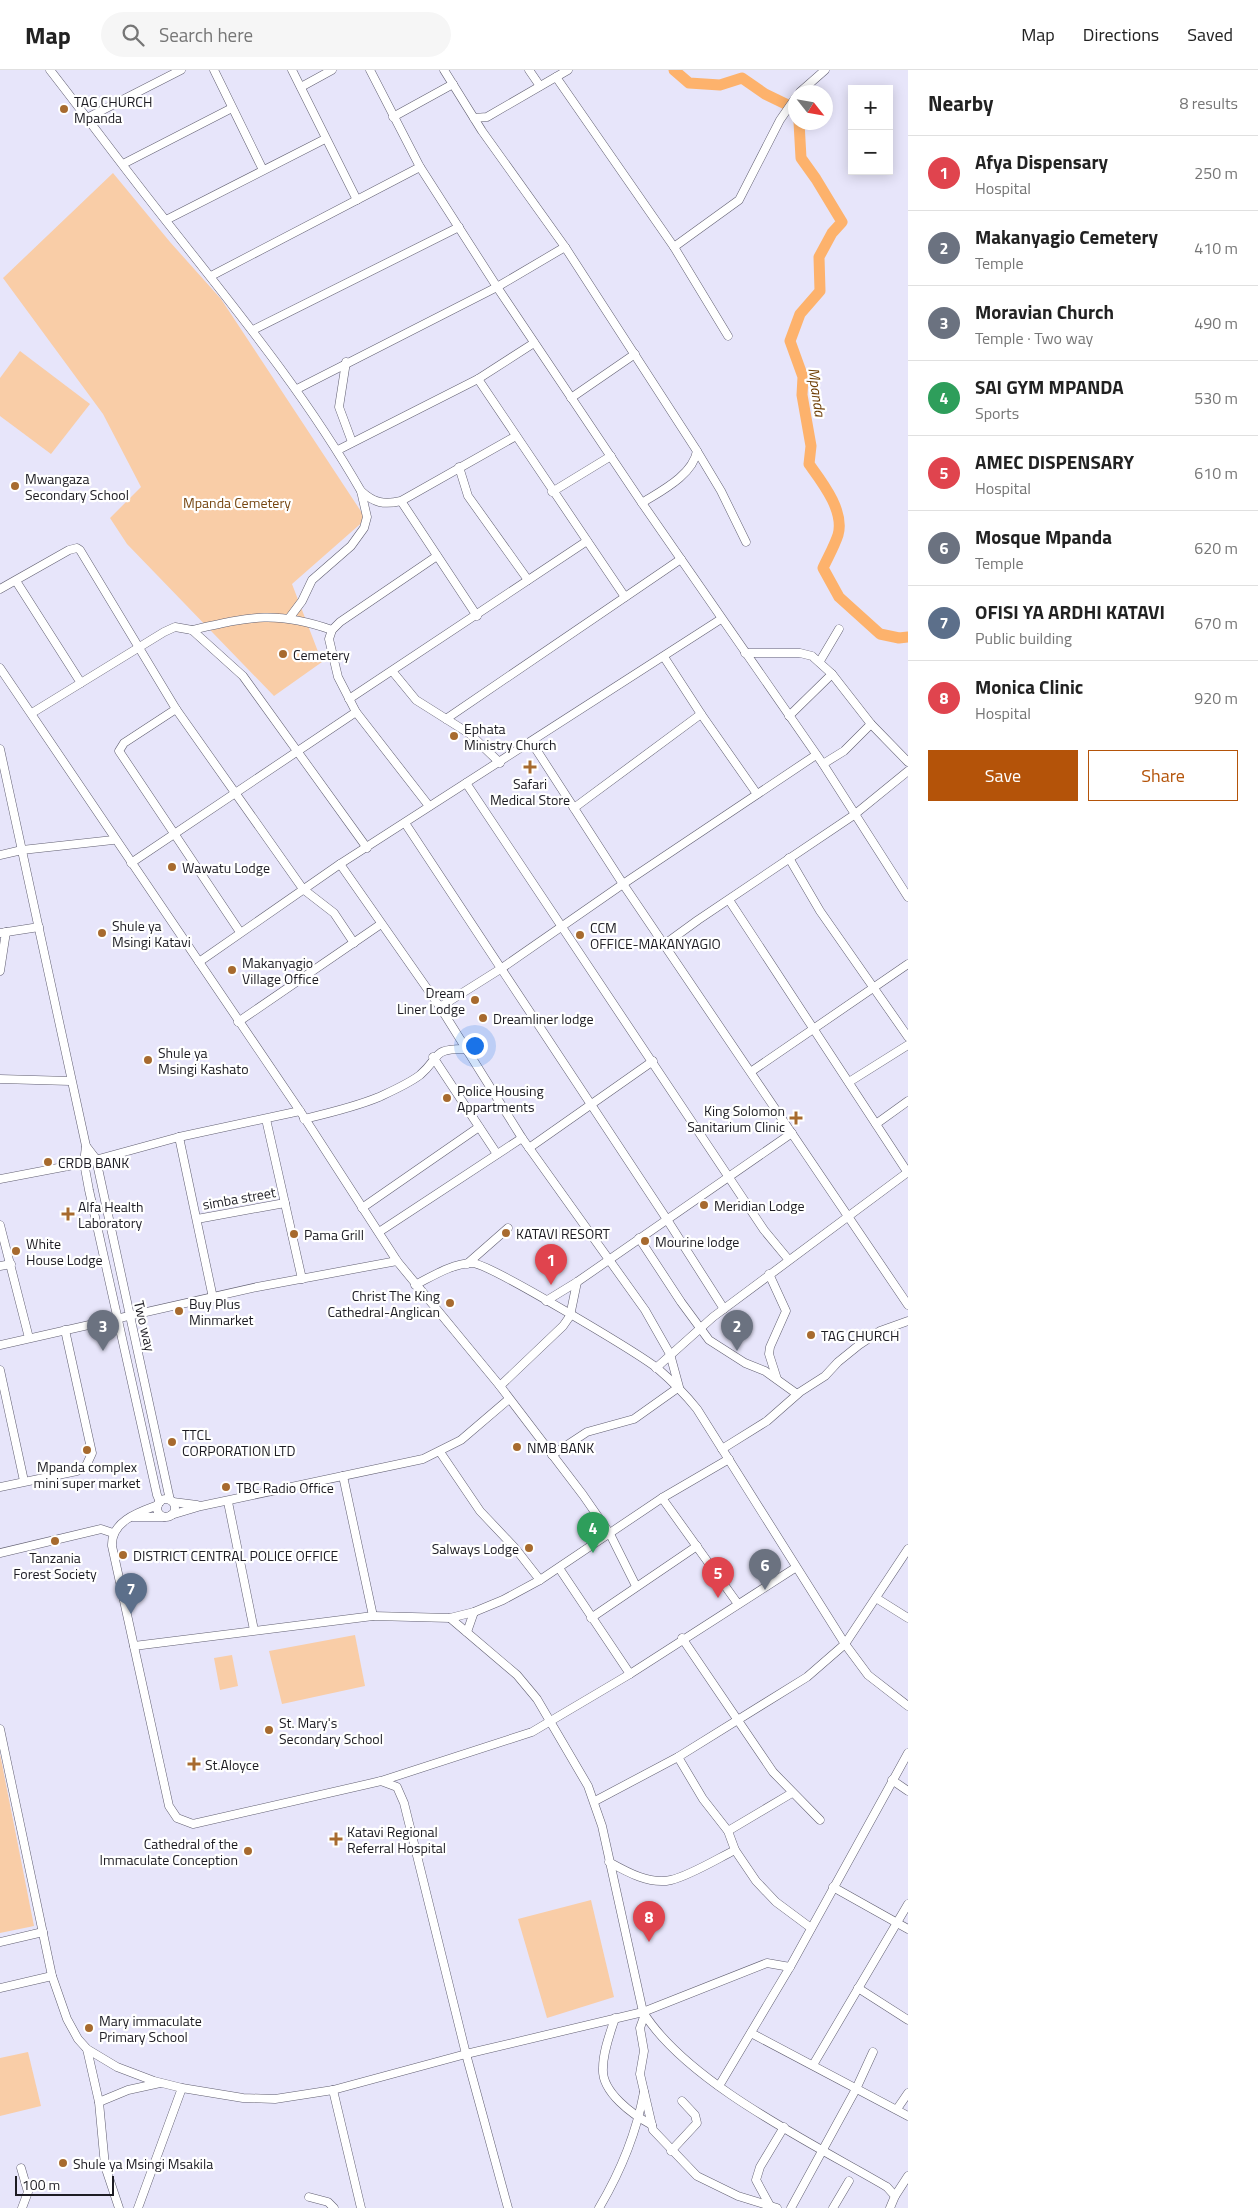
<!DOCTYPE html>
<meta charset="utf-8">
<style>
:root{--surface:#fff;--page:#f6f6f6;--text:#222;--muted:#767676;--line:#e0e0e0;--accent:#b45309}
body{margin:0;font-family:"Titillium Web",sans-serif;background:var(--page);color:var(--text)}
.controls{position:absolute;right:15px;top:15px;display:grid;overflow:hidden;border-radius:0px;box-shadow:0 2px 12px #0003}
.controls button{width:45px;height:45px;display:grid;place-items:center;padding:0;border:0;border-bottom:1px solid var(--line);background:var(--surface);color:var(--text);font:25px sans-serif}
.compass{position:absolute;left:788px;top:15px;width:45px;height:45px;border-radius:50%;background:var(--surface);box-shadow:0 2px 12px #0003;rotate:121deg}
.scale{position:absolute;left:15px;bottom:12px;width:99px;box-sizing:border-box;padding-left:5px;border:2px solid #1d1c23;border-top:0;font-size:14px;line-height:18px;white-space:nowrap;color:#1d1c23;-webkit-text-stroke:4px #fff;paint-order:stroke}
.you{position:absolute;left:474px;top:975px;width:18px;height:18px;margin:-12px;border:4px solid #fff;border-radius:50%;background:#1a73e8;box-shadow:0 0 0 8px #1a73e833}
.badge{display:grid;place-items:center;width:32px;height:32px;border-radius:50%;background:var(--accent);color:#fff;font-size:16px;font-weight:700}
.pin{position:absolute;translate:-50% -41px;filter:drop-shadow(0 1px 2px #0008)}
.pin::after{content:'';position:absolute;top:26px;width:18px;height:15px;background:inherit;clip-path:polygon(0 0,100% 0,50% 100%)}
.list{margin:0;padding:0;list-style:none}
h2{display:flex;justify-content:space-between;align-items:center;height:65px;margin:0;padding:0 20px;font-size:21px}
h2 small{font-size:16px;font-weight:400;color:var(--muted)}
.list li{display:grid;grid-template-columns:32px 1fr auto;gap:15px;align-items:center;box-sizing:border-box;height:75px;padding:0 20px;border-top:1px solid var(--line)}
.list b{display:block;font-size:19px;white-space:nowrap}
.list p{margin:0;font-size:16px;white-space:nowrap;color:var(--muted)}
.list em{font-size:16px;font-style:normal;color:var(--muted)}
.actions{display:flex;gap:10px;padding:15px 20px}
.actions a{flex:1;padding:11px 0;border:1px solid var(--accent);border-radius:0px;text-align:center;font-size:18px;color:var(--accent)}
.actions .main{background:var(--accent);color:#fff}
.icon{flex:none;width:28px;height:28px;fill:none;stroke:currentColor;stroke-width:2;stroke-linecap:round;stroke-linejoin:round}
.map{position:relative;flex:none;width:908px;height:2138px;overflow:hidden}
header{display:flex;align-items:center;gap:30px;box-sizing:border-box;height:70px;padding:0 25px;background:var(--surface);border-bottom:1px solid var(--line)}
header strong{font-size:24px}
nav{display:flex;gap:28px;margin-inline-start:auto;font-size:18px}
.search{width:350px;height:45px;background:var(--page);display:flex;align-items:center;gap:12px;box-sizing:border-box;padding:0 18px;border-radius:28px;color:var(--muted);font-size:19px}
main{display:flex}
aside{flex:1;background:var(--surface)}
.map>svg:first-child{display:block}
.green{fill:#f9cda7}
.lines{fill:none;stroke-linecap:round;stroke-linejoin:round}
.river{stroke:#fdb26c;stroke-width:11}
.minor-casing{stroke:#615f71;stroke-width:9}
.minor{stroke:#fff;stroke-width:8}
.poi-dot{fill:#a76a2e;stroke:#fff;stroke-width:2}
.labels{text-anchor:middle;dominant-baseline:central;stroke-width:4.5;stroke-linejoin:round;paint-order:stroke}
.poi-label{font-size:14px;fill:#1d1c23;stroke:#fff;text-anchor:start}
.park-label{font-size:14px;fill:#774712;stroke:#fff}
.street-label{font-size:14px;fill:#1d1c23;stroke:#fff}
.water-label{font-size:15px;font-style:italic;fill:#6d3d03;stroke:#fff}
</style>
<header>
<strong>Map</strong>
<div class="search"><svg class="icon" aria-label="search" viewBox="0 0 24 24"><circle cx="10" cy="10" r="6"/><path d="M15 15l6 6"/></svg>Search here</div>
<nav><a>Map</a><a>Directions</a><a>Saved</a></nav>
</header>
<main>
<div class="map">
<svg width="908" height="2138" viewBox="0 0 908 2138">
<rect width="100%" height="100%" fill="#e7e5fa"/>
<g class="green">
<polygon points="113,103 170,172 221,229 366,449 292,514 322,592 274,626 127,474 110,448 141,417 103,344 3,208"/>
<polygon points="20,281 90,334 51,384 0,346 0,308"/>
<polygon points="355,1565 365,1616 282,1634 269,1581"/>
<polygon points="232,1585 238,1616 220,1620 214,1588"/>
<polygon points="0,1684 34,1856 0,1863"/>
<polygon points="591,1830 614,1927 547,1948 518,1849"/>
<polygon points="28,1982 41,2036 0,2046 0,1988"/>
</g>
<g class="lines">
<g class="river">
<polyline points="674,0 689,13 720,15 742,8 765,24 796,39"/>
<path d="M799,52L801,88L816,109L842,152L832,163L819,187L820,221L800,244L790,271L803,307L802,325L811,376L809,394C822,412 845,441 838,465C834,477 828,487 823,498L839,527L880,564L899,568L908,567"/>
</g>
<g class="minor-casing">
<g id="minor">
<path d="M50,0C82,41 113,83 145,124C221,222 299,313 361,421C374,433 384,435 401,431L516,366"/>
<polyline points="214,0 263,100"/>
<polyline points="292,0 357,130"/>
<polyline points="370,0 420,97 497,217 642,433 823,694 908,827"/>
<path d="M444,0L482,61L565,177L697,381C693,405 661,421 642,433"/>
<polyline points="529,0 540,16"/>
<polyline points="556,7 674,177 728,266"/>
<polyline points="301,17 332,0"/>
<polyline points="800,22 825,0"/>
<polyline points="393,47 453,14"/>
<polyline points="87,48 181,0"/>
<polyline points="474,48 487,47 568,0"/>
<polyline points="123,94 232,38"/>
<polyline points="166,150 325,69"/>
<polyline points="674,177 739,130 780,50 796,27"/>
<polyline points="211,206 420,97"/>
<polyline points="253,260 459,157"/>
<polyline points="346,292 339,337 352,372"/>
<polyline points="478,309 625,527"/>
<polyline points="297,319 497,217 565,177"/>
<polyline points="571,328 635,284"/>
<polyline points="338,380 478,309 534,273"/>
<polyline points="697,381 721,421 746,472"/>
<polyline points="459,397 468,426 528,510"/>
<polyline points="552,422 611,386"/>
<polyline points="401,431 477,546"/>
<polyline points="16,511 81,613"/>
<polyline points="0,519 69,480 77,478 80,480 176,639 303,819 334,843 354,873"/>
<polyline points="290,547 302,531 312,510 351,476 364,458 367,447 361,421"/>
<path d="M192,560C249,547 275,540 332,560"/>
<polyline points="745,583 800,583 812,586 832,604 871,654 908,692"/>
<polyline points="664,587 701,644 757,724"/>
<polyline points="820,591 839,559"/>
<polyline points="0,598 300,1041 397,1191 500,1316 583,1425 610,1464 636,1516"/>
<polyline points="393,602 416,630 470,664 500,693"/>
<polyline points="349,629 587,471"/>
<polyline points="176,639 124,673 119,681 240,862"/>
<polyline points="32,643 164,562 175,557 192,560 243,606 367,778"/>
<polyline points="789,646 832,604"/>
<polyline points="446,649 681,489"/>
<polyline points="532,673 623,814 908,1235"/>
<polyline points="0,679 86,1076 84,1093 89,1120 157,1425 160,1432"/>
<polyline points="823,694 844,681 871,654"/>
<polyline points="466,713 764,1160 788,1189"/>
<polyline points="429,736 356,642 338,607 329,569 332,560 340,552 437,486"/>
<polyline points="574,738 701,644"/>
<polyline points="405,753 666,1148 724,1239"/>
<polyline points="0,785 22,780 113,770"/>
<polyline points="789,788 820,841 908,967"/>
<polyline points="131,793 356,642"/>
<polyline points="340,794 440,937 522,1068 645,1240 670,1284 679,1317 634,1349 587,1362 552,1385"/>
<polyline points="729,830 908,1103"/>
<polyline points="0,863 39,857"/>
<polyline points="665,874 698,850 854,745 908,701"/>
<polyline points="199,892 340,794 721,549"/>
<polyline points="0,901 6,862"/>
<polyline points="440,937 502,898 623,814 816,685"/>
<polyline points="238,952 381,854"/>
<polyline points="433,987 497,1084"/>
<polyline points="752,1001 908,894"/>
<polyline points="0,1009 70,1011"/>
<polyline points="849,1012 908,975"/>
<polyline points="266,1049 302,1209"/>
<path d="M304,1049C329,1043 355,1037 379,1027C392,1021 408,1014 420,1005C441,987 431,978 467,979"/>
<polyline points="876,1054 908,1031"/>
<polyline points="179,1067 213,1228"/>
<polyline points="86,1076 96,1089 170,1430"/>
<polyline points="529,1078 653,991"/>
<polyline points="0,1109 84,1093 179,1067 300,1041"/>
<polyline points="362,1138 479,1057"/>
<polyline points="197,1149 285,1133"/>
<polyline points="0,1155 29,1268"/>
<polyline points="379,1162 522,1068"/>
<polyline points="639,1168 681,1232 709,1270 745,1293 765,1301 797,1324"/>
<polyline points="467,1194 508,1158"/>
<polyline points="0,1196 11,1194"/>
<polyline points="769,1204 786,1241 770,1277 769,1284 777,1309"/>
<path d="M415,1215C433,1206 451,1194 472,1193C489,1193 637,1283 657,1298C672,1311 685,1324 697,1339L845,1574L868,1605L908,1636"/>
<polyline points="546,1231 577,1212 792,1063"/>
<polyline points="0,1275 257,1217 397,1191"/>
<polyline points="656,1298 713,1247 908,1102"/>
<polyline points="0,1300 24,1411"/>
<polyline points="500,1316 563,1256 570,1246 577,1212"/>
<polyline points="722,1379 767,1351 800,1322 825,1306 838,1292 859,1275 880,1261 908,1251"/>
<polyline points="440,1382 480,1441 515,1478 540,1510"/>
<polyline points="343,1406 373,1546"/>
<polyline points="0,1417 77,1401 86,1396 92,1383 65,1260"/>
<polyline points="662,1428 738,1534"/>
<circle cx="166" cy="1438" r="9"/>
<polyline points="173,1432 197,1435"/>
<polyline points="228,1432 254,1560"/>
<path d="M158,1435C139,1442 111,1451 112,1476L169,1736L177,1748L193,1754L381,1711L532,1662L630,1604L795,1498"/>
<polyline points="171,1445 201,1436 423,1389 461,1370 509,1329"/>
<polyline points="133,1447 164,1447"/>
<polyline points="0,1483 101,1459 113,1463"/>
<polyline points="559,1498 630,1604"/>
<polyline points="876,1528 908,1548"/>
<path d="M450,1548L517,1605L537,1629L588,1716L602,1756L643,1942C688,2014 814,2074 887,2117L895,2126L890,2138"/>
<polyline points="591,1548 697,1476"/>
<polyline points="467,1562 474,1542"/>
<polyline points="682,1568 773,1702 820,1750"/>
<polyline points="134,1576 373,1546 450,1548 474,1542 503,1530 540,1510 662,1428 729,1389"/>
<polyline points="0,1659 52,1906 67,1949 78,1969 87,1979 117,1997 154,2011 182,2018 243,2028 275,2029 333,2020 466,1984 643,1942 767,1893 790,1897"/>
<polyline points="678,1687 703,1729 728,1761 735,1780 756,1811 776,1832 811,1858"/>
<polyline points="892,1710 908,1721"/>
<polyline points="381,1711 397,1717 404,1733 466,1984 508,2138"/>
<polyline points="595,1731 678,1687 807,1607 845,1574 908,1479"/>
<polyline points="728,1761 792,1723"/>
<path d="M609,1792C627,1802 650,1815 671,1810C689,1806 717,1789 735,1780"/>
<polyline points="833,1817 908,1859"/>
<polyline points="0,1872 43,1862"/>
<polyline points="0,1918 52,1906"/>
<polyline points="858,1918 908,1950"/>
<polyline points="645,1944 640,1958 644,1981 640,2004 653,2060 697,2106 738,2126 777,2138"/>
<path d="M615,1948C610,1964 603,1981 603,1998C601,2022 633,2045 652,2055"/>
<polyline points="751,1963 908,2046"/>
<polyline points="87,1979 99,2032 105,2096 119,2138"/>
<polyline points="813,1995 908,1834"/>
<polyline points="719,2016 790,1897 908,1683"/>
<polyline points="333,2020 361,2138"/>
<polyline points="99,2032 128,2020 160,2013"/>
<polyline points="897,2039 908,2023"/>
<polyline points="671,2081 697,2053 695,2045 682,2031"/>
<polyline points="21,2098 28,2122 22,2138"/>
<polyline points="895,2126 908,2106"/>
<polyline points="309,2127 328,2132 334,2138"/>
<polyline points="769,2134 756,2110 760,2097 784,2057"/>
<polyline points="138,2138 182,2018"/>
<path d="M599,2138C621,2101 636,2065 644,2022"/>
<polyline points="791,2138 856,2019 873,1982"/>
<polyline points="833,2138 849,2111"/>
</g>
</g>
<use href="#minor" class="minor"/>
</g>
<g class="poi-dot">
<circle cx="64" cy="39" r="5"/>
<circle cx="15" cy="416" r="5"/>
<circle cx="283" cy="584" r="5"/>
<circle cx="454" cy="666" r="5"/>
<path d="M527.5 689.5h5v5h5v5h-5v5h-5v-5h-5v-5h5z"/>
<circle cx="172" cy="797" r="5"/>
<circle cx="102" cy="863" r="5"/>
<circle cx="580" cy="865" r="5"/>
<circle cx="232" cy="900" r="5"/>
<circle cx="475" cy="930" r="5"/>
<circle cx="483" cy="948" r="5"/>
<circle cx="148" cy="990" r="5"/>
<circle cx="447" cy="1028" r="5"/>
<path d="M793.5 1040.5h5v5h5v5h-5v5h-5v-5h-5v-5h5z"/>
<circle cx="48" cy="1092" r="5"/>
<circle cx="704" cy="1135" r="5"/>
<path d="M65.5 1136.5h5v5h5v5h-5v5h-5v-5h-5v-5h5z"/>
<circle cx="506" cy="1163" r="5"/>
<circle cx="294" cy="1164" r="5"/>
<circle cx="645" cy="1171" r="5"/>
<circle cx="16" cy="1181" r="5"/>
<circle cx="450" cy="1233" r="5"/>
<circle cx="179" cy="1241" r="5"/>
<circle cx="811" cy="1265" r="5"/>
<circle cx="172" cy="1372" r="5"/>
<circle cx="517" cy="1377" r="5"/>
<circle cx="87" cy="1380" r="5"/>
<circle cx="226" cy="1417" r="5"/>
<circle cx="55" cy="1471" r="5"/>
<circle cx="529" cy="1478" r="5"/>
<circle cx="123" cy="1485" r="5"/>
<circle cx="269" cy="1660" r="5"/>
<path d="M191.5 1686.5h5v5h5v5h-5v5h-5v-5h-5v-5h5z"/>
<path d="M333.5 1761.5h5v5h5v5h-5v5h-5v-5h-5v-5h5z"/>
<circle cx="248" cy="1781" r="5"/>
<circle cx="89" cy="1958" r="5"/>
<circle cx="63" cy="2093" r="5"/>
</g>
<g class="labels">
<g class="poi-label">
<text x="74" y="31">TAG CHURCH<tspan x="74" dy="16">Mpanda</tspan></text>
<text x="25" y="408">Mwangaza<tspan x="25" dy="16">Secondary School</tspan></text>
<text x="293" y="584">Cemetery</text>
<text x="464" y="658">Ephata<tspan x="464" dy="16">Ministry Church</tspan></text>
<text x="530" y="713" text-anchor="middle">Safari<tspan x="530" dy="16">Medical Store</tspan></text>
<text x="182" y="797">Wawatu Lodge</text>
<text x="112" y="855">Shule ya<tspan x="112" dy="16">Msingi Katavi</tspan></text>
<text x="590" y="857">CCM<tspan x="590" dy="16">OFFICE-MAKANYAGIO</tspan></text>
<text x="242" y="892">Makanyagio<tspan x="242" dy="16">Village Office</tspan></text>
<text x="465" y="922" text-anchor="end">Dream<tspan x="465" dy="16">Liner Lodge</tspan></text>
<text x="493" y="948">Dreamliner lodge</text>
<text x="158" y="982">Shule ya<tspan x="158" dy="16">Msingi Kashato</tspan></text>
<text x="457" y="1020">Police Housing<tspan x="457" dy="16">Appartments</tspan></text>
<text x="785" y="1040" text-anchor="end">King Solomon<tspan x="785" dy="16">Sanitarium Clinic</tspan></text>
<text x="58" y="1092">CRDB BANK</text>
<text x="714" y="1135">Meridian Lodge</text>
<text x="78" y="1136">Alfa Health<tspan x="78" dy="16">Laboratory</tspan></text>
<text x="516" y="1163">KATAVI RESORT</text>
<text x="304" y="1164">Pama Grill</text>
<text x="655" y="1171">Mourine lodge</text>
<text x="26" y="1173">White<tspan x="26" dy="16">House Lodge</tspan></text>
<text x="440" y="1225" text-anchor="end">Christ The King<tspan x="440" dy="16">Cathedral-Anglican</tspan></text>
<text x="189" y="1233">Buy Plus<tspan x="189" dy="16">Minmarket</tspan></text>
<text x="821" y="1265">TAG CHURCH</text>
<text x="182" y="1364">TTCL<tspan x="182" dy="16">CORPORATION LTD</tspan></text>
<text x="527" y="1377">NMB BANK</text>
<text x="87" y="1396" text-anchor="middle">Mpanda complex<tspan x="87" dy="16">mini super market</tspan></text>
<text x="236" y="1417">TBC Radio Office</text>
<text x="519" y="1478" text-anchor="end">Salways Lodge</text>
<text x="133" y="1485">DISTRICT CENTRAL POLICE OFFICE</text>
<text x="55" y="1487" text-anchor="middle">Tanzania<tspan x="55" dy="16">Forest Society</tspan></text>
<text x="279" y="1652">St. Mary's<tspan x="279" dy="16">Secondary School</tspan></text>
<text x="205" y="1694">St.Aloyce</text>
<text x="347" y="1761">Katavi Regional<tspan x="347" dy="16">Referral Hospital</tspan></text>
<text x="238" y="1773" text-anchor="end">Cathedral of the<tspan x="238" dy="16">Immaculate Conception</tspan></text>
<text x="99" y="1950">Mary immaculate<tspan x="99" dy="16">Primary School</tspan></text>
<text x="73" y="2093">Shule ya Msingi Msakila</text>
</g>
<g class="park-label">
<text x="237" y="432">Mpanda Cemetery</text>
</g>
<g class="street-label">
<text transform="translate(239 1128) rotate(-10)">simba street</text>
<text transform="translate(145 1256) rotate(77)">Two way</text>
</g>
<g class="water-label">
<text transform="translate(817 322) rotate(82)">Mpanda</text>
</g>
</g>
</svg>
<div class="controls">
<button>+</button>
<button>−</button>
</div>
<svg class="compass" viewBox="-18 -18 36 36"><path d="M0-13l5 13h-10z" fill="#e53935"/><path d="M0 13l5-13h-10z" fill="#767676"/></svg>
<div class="scale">100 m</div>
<div class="you"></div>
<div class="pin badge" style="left:551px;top:1215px;background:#e0444e">1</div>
<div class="pin badge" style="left:737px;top:1281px;background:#6b7280">2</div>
<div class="pin badge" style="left:103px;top:1281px;background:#6b7280">3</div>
<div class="pin badge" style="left:593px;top:1483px;background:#2e9e5b">4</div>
<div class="pin badge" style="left:718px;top:1528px;background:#e0444e">5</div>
<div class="pin badge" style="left:765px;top:1520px;background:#6b7280">6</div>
<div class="pin badge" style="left:131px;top:1544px;background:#5c6f8a">7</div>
<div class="pin badge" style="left:649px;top:1872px;background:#e0444e">8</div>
</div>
<aside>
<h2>Nearby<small>8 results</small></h2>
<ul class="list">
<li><span class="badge" style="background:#e0444e">1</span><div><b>Afya Dispensary</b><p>Hospital</p></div><em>250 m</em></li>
<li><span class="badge" style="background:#6b7280">2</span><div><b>Makanyagio Cemetery</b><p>Temple</p></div><em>410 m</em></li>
<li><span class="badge" style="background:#6b7280">3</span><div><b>Moravian Church</b><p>Temple · Two way</p></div><em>490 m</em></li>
<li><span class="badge" style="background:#2e9e5b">4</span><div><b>SAI GYM MPANDA</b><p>Sports</p></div><em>530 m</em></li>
<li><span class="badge" style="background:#e0444e">5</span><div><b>AMEC DISPENSARY</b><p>Hospital</p></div><em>610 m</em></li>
<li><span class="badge" style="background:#6b7280">6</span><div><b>Mosque Mpanda</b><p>Temple</p></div><em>620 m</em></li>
<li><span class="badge" style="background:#5c6f8a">7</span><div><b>OFISI YA ARDHI KATAVI</b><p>Public building</p></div><em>670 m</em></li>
<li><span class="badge" style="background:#e0444e">8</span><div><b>Monica Clinic</b><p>Hospital</p></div><em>920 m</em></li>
</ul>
<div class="actions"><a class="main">Save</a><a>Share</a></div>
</aside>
</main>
